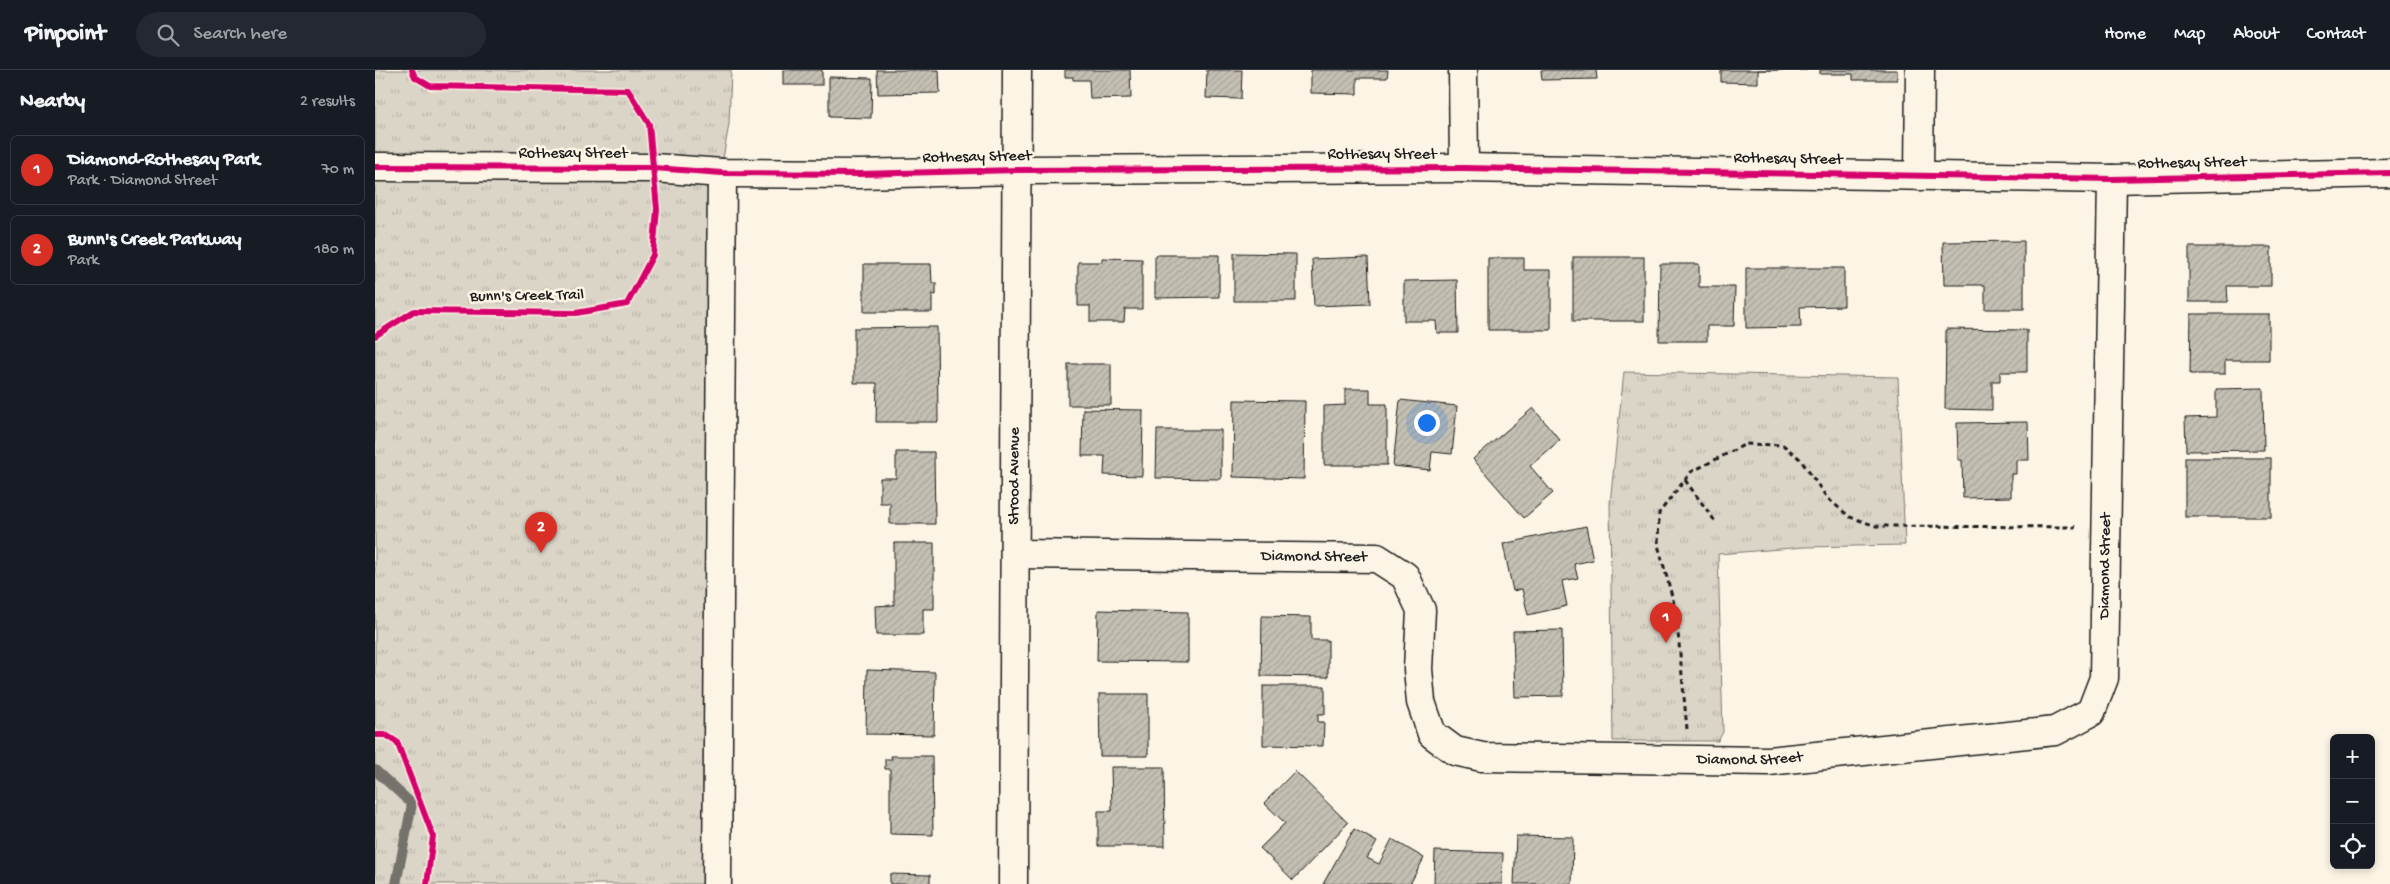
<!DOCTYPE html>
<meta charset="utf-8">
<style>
:root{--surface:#171b24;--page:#242831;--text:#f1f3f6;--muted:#9ea1a6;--line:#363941;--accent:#d93025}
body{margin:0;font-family:"Gochi Hand",sans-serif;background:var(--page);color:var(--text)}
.controls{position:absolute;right:15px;bottom:15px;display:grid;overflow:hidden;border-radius:8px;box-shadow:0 2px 8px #0003}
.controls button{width:45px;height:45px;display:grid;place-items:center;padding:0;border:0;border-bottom:1px solid var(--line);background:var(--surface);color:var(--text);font:25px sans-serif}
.you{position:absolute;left:1051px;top:352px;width:18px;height:18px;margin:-12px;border:4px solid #fff;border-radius:50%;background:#1a73e8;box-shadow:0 0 0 8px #1a73e833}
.badge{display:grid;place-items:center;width:32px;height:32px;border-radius:50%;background:var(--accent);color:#fff;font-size:16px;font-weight:700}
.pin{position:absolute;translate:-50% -41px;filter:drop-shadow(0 1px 2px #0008)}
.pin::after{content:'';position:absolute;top:26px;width:18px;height:15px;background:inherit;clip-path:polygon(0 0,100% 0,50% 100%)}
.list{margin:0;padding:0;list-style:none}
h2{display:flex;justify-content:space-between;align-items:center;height:65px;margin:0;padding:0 20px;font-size:21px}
h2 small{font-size:16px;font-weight:400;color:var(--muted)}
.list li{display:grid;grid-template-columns:32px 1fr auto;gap:15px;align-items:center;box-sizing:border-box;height:70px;margin:0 10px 10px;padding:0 10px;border:1px solid var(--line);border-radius:8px}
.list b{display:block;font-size:19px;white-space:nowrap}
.list p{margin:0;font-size:16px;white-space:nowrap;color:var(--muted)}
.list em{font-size:16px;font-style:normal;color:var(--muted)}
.icon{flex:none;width:28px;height:28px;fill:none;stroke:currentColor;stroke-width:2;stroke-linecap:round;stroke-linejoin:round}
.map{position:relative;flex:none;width:2015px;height:814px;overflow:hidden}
header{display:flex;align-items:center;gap:30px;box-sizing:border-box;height:70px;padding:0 25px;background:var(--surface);border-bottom:1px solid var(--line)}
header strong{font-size:24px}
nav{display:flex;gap:28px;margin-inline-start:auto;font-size:18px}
.search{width:350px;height:45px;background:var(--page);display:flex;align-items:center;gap:12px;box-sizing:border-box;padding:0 18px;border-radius:28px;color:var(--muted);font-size:19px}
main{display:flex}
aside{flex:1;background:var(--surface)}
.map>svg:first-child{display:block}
.grass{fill:url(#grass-tufts);stroke:#7c7872}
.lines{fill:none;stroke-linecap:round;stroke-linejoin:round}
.stream{stroke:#75726c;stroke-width:10}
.building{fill:url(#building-hatch);stroke:#1c1c1c}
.minor-casing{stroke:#1c1c1c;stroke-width:31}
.path{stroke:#1c1c1c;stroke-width:3;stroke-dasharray:5 4;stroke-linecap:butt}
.minor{stroke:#fcf5e5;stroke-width:28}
.cycleway-casing{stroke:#fcf5e5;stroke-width:9}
.cycleway{stroke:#d6006c;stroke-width:6}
.labels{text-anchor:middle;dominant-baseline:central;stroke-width:5;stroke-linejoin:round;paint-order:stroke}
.street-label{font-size:16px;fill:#1c1c1c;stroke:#fcf5e5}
</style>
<header>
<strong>Pinpoint</strong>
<div class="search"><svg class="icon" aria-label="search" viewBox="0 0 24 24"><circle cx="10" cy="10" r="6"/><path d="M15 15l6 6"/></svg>Search here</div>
<nav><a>Home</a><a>Map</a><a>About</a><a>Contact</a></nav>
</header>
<main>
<aside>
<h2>Nearby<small>2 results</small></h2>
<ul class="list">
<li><span class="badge">1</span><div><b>Diamond-Rothesay Park</b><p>Park · Diamond Street</p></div><em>70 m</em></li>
<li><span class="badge">2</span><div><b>Bunn's Creek Parkway</b><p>Park</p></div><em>180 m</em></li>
</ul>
</aside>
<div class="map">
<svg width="2015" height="814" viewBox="0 0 2015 814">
<defs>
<pattern id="grass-tufts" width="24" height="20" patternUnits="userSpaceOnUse" patternTransform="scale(1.25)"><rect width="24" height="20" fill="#dbd5c8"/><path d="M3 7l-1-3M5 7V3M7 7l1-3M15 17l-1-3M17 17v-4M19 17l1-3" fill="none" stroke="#bbb6ab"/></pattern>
<pattern id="building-hatch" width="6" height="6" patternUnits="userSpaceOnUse" patternTransform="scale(1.25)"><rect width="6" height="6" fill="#c4c0b3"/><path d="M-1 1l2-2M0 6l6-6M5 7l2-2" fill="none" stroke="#a8a499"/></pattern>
</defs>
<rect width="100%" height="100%" fill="#fcf5e5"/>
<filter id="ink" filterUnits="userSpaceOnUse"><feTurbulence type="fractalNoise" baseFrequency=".02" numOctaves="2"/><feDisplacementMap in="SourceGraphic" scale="10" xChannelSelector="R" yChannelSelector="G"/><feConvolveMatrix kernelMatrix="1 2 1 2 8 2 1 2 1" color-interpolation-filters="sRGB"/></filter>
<g filter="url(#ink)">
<g class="grass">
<polygon points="0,0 356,0 354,54 337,152 328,814 0,814"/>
<polygon points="1249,302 1523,307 1530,475 1429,477 1343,484 1348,662 1343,671 1238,671 1235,433"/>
</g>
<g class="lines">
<polyline class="stream" points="0,700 37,734 21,814"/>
</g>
<g class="building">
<rect x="408" y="0" width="39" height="15"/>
<polygon points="502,0 564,0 565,23 503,24"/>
<polygon points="690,0 755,0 756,28 715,29 714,10 698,10 698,7 690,7"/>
<polygon points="832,0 867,0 866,29 831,28"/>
<polygon points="936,0 1013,0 1012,8 982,8 982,24 936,23"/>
<polygon points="1166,0 1221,0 1222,9 1167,10"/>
<polygon points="1346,0 1432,0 1383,0 1383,13 1346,12"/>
<polygon points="1445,0 1522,0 1522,10 1478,10 1478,4 1445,4"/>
<polygon points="454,7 497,8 496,48 454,47"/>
<polygon points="1649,171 1649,239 1610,239 1610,215 1569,215 1568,172"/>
<polygon points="1814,177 1896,177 1896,216 1852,216 1853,232 1814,232"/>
<polygon points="859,183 921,184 921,231 859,231"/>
<polygon points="780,185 844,185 844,227 780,228"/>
<polygon points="993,187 995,234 939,236 937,189"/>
<rect x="1198" y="187" width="71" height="64"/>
<polygon points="727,188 767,189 767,239 750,239 749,252 715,252 715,236 703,236 703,192 727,192"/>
<polygon points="1113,188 1149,188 1149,200 1176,200 1176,260 1113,260"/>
<polygon points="489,194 556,194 557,213 561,213 561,225 557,224 557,242 489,242"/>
<polygon points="1285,194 1324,194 1324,217 1360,217 1359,256 1332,256 1332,271 1284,271"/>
<polygon points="1371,198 1469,198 1469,236 1425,237 1426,257 1371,258"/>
<polygon points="1082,210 1083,263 1062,263 1061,251 1029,251 1029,211"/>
<polygon points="1816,244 1894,244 1894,290 1850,290 1850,304 1815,304"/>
<polygon points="562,257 563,352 501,352 502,313 479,313 479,258"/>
<polygon points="1571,259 1652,260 1652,302 1625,302 1625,311 1617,311 1617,340 1570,339"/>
<rect x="693" y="294" width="43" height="41"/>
<polygon points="1888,318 1889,380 1811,381 1810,348 1841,347 1841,319"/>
<polygon points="970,319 995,319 995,334 1012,334 1012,395 949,395 949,336 970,335"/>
<polygon points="859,330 930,331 929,409 858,407"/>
<polygon points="1025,330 1082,336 1077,384 1057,382 1055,400 1018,396"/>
<polygon points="1158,338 1185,370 1155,396 1178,423 1149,448 1098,389"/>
<polygon points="708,339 768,340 767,406 729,405 730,386 707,386"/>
<polygon points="1653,352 1654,390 1641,390 1641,404 1636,404 1636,427 1588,428 1587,390 1583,390 1582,353"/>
<polygon points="782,360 846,360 846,409 781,408"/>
<polygon points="521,382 559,382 560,454 515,454 515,433 505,433 505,408 521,408"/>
<rect x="1810" y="388" width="86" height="59"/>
<polygon points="1211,456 1218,490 1199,494 1203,508 1187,511 1192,536 1153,545 1147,519 1138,521 1128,474"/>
<polygon points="519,473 559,473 559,539 548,539 548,565 501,565 500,536 519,535"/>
<polygon points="723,540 813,542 813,592 722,591"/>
<polygon points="887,546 936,547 936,570 953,570 953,607 886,606"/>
<polygon points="1187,560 1188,626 1140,627 1138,561"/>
<polygon points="492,600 560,602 559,665 491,664"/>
<polygon points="888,616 950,616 950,644 943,644 943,652 949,652 948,676 888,675"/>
<polygon points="724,624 773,624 773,686 725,686"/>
<polygon points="516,686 557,686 558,765 515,764 515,699 510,699 510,689 517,689"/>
<polygon points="736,697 789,697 790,776 723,776 723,741 737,741"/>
<polygon points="920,701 973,753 918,810 885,778 910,753 889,733"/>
<polygon points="979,759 1002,772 992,788 1004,794 1017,769 1049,788 1035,814 948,814"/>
<polygon points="1141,766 1198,767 1197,814 1139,814"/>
<polygon points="1060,781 1128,783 1127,814 1059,814"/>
<polygon points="515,804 555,805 555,814 515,814"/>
</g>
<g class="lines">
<g class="minor-casing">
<g id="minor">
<polyline points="1088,0 1089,98"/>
<polyline points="0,97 279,98 347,103 484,104 642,100 1089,98 1737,109 2015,103"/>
<polyline points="1544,106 1545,0"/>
<path id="s1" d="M641,484L1002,488L1030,506L1046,540L1043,599L1046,632L1057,664L1080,681L1107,687L1394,691L1680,661L1716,642L1729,608L1737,109"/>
<polyline points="342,814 347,103"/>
<path id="s2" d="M638,814L642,0"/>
</g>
</g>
<g class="path">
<polyline points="1310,410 1340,451"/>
<polyline points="1312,659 1301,541 1283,475 1284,443 1316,402 1371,374 1408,375 1425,389 1452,428 1475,447 1501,456 1701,457"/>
</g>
<use href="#minor" class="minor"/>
<g class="cycleway-casing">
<g id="cycleway">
<polyline points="0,97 279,98 347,103 484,104 642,100 1089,98 1737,109 2015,103"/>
<polyline points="0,266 39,241 201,243 252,234 278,185 282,139 274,54 253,20 55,16 40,7 37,0"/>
<polyline points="0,665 11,665 22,672 58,766 52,814"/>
</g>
</g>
<use href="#cycleway" class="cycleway"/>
</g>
</g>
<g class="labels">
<g class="street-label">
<text x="198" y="84">Rothesay Street</text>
<text x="1007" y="85">Rothesay Street</text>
<text transform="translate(602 88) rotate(-1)">Rothesay Street</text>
<text transform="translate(1413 90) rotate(1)">Rothesay Street</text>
<text transform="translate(1817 94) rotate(-1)">Rothesay Street</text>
<text transform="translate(152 227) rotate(-1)">Bunn's Creek Trail</text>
<text stroke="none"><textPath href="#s2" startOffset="408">Strood Avenue</textPath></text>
<text stroke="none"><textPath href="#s1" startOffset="298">Diamond Street</textPath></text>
<text stroke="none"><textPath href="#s1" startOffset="1378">Diamond Street</textPath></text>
<text stroke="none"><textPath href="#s1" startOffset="882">Diamond Street</textPath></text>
</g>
</g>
</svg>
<div class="controls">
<button>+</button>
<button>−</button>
<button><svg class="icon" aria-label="locate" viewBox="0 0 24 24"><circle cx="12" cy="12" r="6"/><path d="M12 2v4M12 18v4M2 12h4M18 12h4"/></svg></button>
</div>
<div class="you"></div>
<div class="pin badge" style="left:1291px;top:573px">1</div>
<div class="pin badge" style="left:166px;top:483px">2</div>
</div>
</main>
